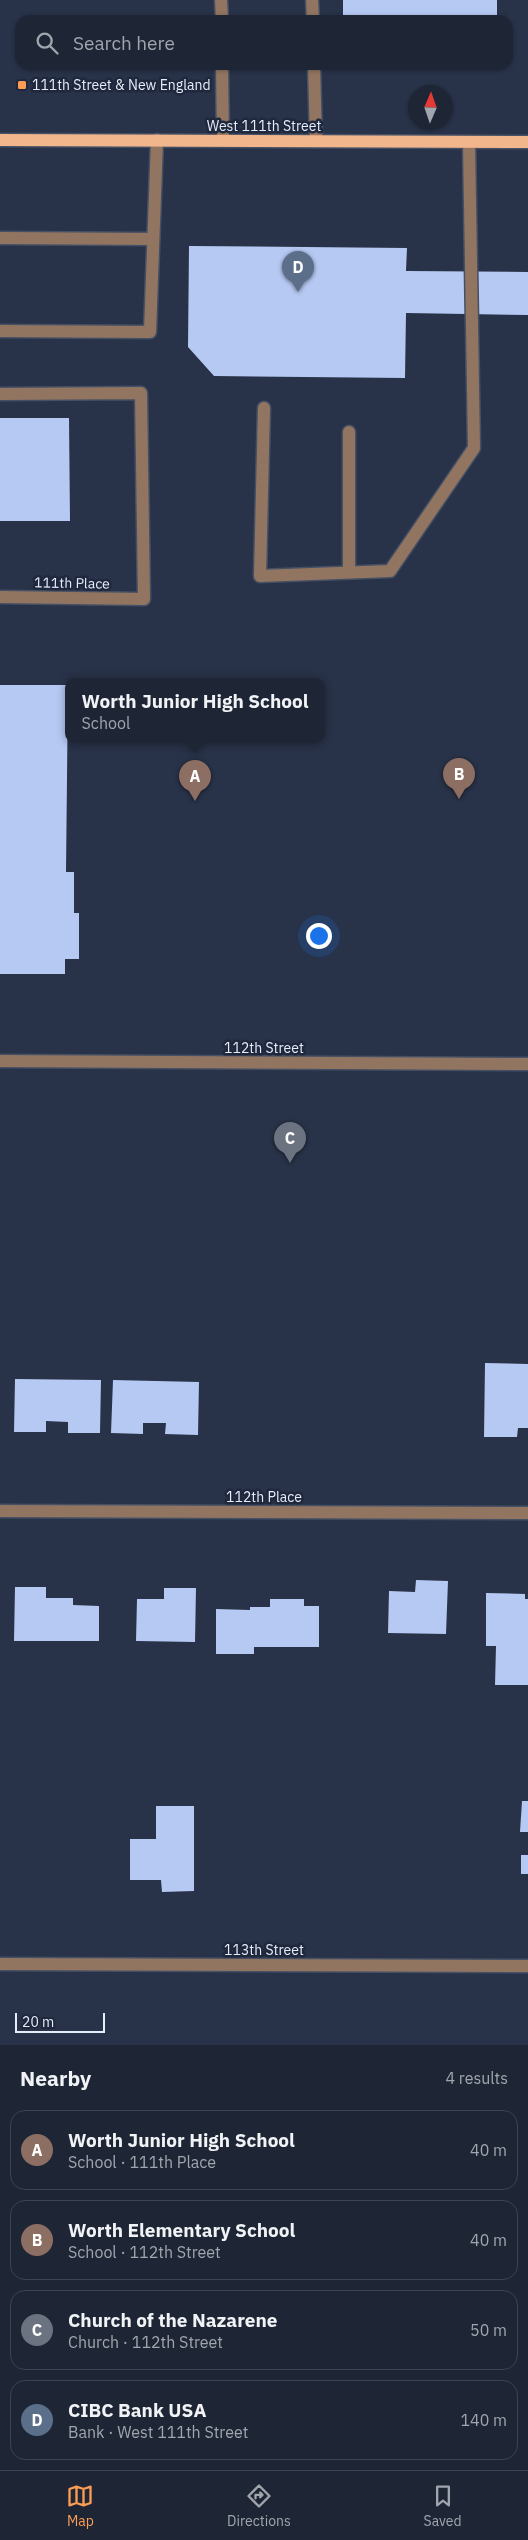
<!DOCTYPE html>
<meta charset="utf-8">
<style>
:root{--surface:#1e2636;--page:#262e3e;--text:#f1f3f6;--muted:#a1a5ad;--line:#3c4351;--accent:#fc9d54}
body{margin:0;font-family:"IBM Plex Sans",sans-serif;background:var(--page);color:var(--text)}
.compass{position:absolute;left:408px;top:85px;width:45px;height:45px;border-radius:50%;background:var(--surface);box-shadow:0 1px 4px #0004;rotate:2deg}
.scale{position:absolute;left:15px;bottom:12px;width:90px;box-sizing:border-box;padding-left:5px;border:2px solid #e5ecfa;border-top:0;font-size:14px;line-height:18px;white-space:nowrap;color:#e5ecfa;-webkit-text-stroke:4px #1f283d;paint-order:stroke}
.you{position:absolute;left:318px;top:935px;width:18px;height:18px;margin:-12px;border:4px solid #fff;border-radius:50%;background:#1a73e8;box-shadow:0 0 0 8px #1a73e833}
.badge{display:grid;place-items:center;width:32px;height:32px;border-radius:50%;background:var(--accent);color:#fff;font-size:16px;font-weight:700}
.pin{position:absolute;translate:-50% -41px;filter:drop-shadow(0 1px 2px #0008)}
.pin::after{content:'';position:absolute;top:26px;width:18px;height:15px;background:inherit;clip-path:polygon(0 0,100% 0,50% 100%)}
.popup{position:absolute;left:65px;top:678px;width:260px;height:65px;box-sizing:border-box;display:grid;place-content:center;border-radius:10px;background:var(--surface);filter:drop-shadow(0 1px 4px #0005);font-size:16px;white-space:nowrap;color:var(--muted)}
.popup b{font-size:19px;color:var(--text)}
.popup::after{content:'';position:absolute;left:50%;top:100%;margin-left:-10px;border:10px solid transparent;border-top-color:var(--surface)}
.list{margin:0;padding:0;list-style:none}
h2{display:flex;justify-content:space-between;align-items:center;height:65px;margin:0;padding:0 20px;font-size:21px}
h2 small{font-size:16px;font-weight:400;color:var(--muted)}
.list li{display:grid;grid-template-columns:32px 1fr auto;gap:15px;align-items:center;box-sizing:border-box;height:80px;margin:0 10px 10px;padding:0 10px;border:1px solid var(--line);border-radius:15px}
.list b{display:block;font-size:19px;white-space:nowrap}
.list p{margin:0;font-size:16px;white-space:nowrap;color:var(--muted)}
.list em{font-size:16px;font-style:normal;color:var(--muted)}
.icon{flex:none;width:28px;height:28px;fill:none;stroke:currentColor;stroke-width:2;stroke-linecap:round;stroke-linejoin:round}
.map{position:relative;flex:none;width:528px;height:2045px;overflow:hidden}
.search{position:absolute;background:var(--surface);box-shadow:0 1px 4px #0004;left:15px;right:15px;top:15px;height:55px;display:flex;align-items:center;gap:12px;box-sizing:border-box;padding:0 18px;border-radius:15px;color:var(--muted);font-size:19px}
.sheet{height:425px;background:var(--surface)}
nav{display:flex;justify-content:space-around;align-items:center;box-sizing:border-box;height:70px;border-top:1px solid var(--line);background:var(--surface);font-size:14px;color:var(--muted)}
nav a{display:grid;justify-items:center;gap:2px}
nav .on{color:var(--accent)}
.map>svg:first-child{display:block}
.building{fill:#b6c9f3}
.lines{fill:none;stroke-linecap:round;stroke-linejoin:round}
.minor-casing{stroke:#465064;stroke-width:15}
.major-casing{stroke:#465064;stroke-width:15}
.minor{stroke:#927561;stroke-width:12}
.major{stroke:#f2b68c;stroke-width:12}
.poi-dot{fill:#fc9d54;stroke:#1f283d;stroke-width:2}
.labels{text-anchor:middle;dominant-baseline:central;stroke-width:5;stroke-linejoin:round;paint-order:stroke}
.poi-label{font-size:14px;fill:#e5ecfa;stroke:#1f283d;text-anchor:start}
.street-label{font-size:14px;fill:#e5ecfa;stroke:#1f283d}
</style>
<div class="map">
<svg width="528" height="2045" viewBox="0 0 528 2045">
<rect width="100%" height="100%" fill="#283248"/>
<g class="building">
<rect x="343" y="0" width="154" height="20"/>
<polygon points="189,246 407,248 406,271 528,272 528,315 406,313 405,378 214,376 188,347"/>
<polygon points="0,418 69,418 70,521 0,521"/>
<polygon points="0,685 68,685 66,872 74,872 74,913 79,913 79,959 65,959 65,974 0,974"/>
<polygon points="485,1363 528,1364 528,1428 518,1428 517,1437 484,1437"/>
<polygon points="15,1379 101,1380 100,1433 68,1433 68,1422 46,1421 46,1432 14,1432"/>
<polygon points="113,1380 199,1382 198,1435 165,1434 166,1423 143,1423 143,1434 111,1433"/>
<polygon points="416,1580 448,1581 446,1634 388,1633 389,1591 415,1592"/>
<polygon points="15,1587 46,1587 46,1598 73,1598 73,1605 99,1606 99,1641 14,1641"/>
<polygon points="164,1588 196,1588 195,1642 136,1641 137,1599 164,1599"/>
<polygon points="486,1593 525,1594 525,1599 528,1599 528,1685 495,1685 496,1646 486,1646"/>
<polygon points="270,1599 304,1599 304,1606 319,1606 319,1647 254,1647 254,1654 216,1654 216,1609 250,1610 250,1607 270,1607"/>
<polygon points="522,1801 528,1801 528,1832 520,1832"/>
<polygon points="156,1806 194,1806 194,1891 162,1892 161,1880 130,1880 130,1839 156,1839"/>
<rect x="521" y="1855" width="7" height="19"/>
</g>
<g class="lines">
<g class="minor-casing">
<g id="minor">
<polyline points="221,0 222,20"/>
<polyline points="312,0 313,20"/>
<polyline points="222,65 223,140"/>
<polyline points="314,65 316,141"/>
<polyline points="0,238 153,239"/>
<polyline points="0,331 150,332 157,140"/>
<polyline points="0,394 141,393 144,599 0,597"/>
<polyline points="264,408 260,576 390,571 474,448 469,142"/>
<polyline points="349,572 349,432"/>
<polyline points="0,1061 528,1064"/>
<polyline points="0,1511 528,1513"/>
<polyline points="0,1964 528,1966"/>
</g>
</g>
<g class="major-casing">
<polyline id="major" points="0,140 528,142"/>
</g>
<use href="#minor" class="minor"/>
<use href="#major" class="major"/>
</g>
<rect class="poi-dot" x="17" y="80" width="10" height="10" rx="2.5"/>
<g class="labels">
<g class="poi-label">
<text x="32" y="85">111th Street &amp; New England</text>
</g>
<g class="street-label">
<text x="264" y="126">West 111th Street</text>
<text transform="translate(72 583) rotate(1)">111th Place</text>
<text x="264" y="1048">112th Street</text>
<text x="264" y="1497">112th Place</text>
<text x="264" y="1950">113th Street</text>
</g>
</g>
</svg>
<svg class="compass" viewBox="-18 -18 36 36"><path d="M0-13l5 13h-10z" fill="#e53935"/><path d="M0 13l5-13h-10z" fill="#a1a5ad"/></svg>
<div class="scale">20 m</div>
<div class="you"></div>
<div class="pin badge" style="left:195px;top:801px;background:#8d6e63">A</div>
<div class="popup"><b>Worth Junior High School</b>School</div>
<div class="pin badge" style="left:459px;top:799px;background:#8d6e63">B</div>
<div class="pin badge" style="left:290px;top:1163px;background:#6b7280">C</div>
<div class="pin badge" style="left:298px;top:292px;background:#5c6f8a">D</div>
<div class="search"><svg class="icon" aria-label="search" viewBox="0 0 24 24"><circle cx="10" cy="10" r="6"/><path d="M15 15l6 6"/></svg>Search here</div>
</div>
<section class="sheet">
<h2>Nearby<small>4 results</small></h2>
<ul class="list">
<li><span class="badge" style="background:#8d6e63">A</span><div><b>Worth Junior High School</b><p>School · 111th Place</p></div><em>40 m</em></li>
<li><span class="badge" style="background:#8d6e63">B</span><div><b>Worth Elementary School</b><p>School · 112th Street</p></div><em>40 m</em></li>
<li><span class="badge" style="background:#6b7280">C</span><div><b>Church of the Nazarene</b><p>Church · 112th Street</p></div><em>50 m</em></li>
<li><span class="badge" style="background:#5c6f8a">D</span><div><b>CIBC Bank USA</b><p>Bank · West 111th Street</p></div><em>140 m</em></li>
</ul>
</section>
<nav>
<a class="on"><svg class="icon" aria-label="map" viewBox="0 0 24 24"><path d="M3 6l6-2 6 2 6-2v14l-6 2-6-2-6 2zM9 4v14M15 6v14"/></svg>Map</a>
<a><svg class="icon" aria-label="directions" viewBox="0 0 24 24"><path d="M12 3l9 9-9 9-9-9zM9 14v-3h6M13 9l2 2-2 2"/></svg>Directions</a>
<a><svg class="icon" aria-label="saved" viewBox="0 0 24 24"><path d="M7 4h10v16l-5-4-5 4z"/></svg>Saved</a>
</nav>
